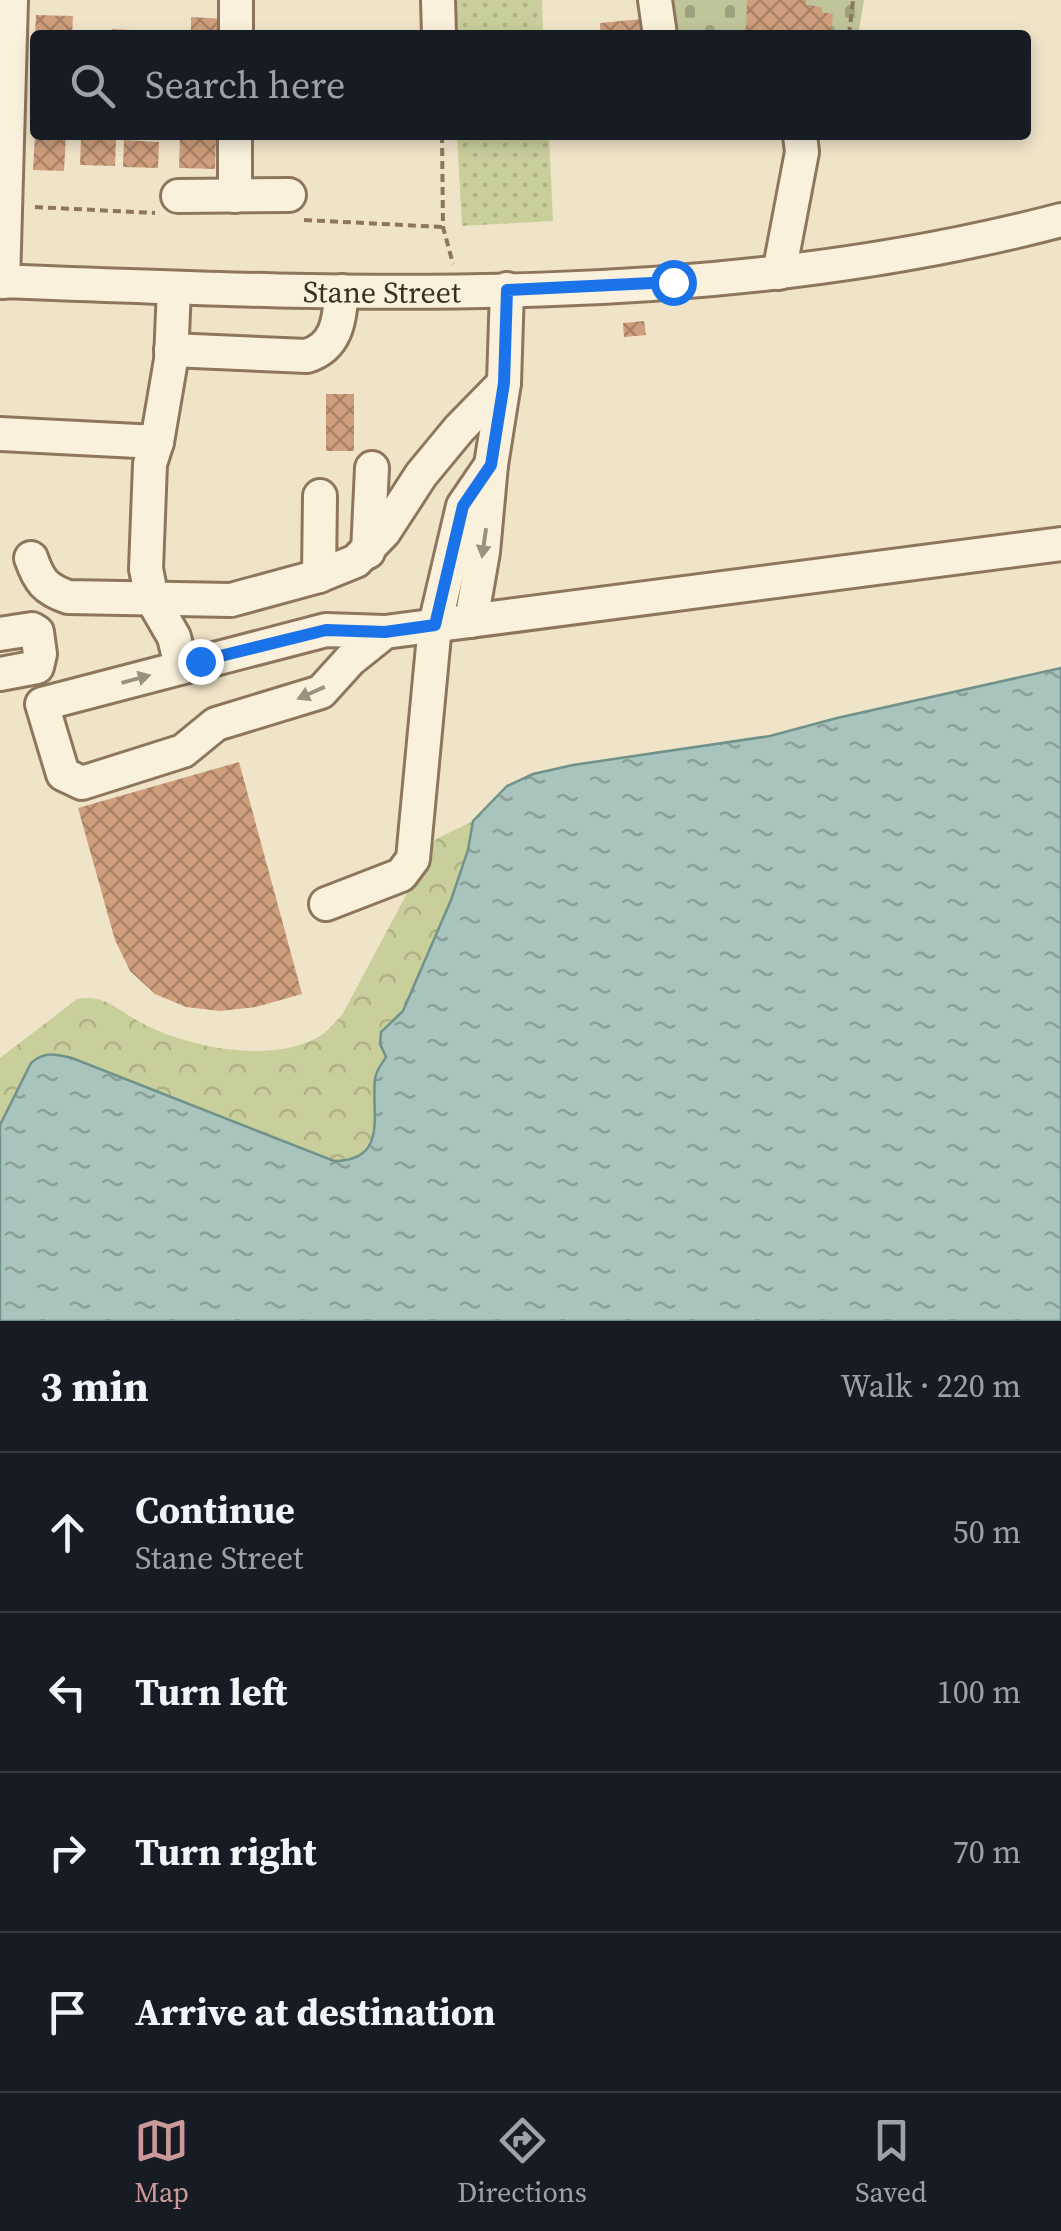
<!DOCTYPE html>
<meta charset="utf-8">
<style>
:root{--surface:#171b24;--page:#20242c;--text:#f1f3f6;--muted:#9ea1a6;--line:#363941;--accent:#cc999b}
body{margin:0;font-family:"Source Serif 4",serif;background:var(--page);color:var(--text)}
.stop{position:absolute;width:30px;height:30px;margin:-22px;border:8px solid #1a73e8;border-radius:50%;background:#fff}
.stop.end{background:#1a73e8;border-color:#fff;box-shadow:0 2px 10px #0008}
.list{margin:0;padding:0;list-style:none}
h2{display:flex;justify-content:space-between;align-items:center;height:130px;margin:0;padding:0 40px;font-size:42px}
h2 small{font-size:32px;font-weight:400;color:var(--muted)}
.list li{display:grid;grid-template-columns:65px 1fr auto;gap:30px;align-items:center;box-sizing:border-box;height:160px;padding:0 40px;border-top:2px solid var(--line)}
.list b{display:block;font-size:38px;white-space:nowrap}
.list p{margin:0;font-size:32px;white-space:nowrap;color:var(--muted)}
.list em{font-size:32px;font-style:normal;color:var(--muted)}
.icon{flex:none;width:55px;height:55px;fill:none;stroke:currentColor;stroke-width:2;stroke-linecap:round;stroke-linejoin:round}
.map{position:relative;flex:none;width:1061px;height:1321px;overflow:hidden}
.search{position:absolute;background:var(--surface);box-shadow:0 5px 15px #0003;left:30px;right:30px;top:30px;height:110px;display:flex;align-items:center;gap:25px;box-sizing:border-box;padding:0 35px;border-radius:10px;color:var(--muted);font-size:38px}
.sheet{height:770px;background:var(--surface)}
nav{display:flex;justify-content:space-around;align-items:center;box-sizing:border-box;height:140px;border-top:2px solid var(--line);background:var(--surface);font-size:28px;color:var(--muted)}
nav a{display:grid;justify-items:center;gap:5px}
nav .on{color:var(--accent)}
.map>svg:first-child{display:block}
.forest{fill:url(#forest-crowns)}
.cemetery{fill:url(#cemetery-stones)}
.garden{fill:url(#garden-dots)}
.water{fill:url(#water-ripples);stroke:#6f938a;stroke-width:2.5}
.building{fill:url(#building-cross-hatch)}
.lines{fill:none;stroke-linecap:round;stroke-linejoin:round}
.minor-casing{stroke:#8d765c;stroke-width:38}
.path{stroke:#8d765c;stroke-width:4;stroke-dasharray:8 5;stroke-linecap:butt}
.minor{stroke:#faf1dc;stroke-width:32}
.oneway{fill:#9c907e}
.route{stroke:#1a73e8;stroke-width:12}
.labels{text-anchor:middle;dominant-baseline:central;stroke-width:10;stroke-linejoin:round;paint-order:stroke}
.street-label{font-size:30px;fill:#3d2e20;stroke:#f7eed8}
</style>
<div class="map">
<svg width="1061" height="1321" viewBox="0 0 1061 1321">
<defs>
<pattern id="forest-crowns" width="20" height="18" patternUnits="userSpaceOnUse" patternTransform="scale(2.5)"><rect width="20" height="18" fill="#c9cf9b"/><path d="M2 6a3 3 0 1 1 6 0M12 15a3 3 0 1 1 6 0" fill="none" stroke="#aeb285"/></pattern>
<pattern id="cemetery-stones" width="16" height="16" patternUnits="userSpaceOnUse" patternTransform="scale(2.5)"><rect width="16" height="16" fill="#bfc49a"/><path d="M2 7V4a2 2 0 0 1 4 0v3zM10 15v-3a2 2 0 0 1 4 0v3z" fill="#9ca07d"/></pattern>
<pattern id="garden-dots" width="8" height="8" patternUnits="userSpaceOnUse" patternTransform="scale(2.5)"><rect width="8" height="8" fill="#c9cf9b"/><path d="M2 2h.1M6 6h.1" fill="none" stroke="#aeb285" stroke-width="1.8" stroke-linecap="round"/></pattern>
<pattern id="water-ripples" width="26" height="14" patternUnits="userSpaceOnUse" patternTransform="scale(2.5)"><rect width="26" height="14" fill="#a9c4bc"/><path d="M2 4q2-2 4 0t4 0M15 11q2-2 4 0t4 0" fill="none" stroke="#8ba098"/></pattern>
<pattern id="building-cross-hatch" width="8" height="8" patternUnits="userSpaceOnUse" patternTransform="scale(2.5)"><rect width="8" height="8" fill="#cf9f7d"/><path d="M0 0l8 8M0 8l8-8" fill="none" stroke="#a98266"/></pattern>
</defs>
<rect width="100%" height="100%" fill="#f0e4c8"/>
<path class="forest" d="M473,821L468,850L451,900L403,1011L386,1025C386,1035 388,1048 386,1058C384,1068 376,1077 375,1088C374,1122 380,1160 334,1161L72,1058L50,1053L31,1063L0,1125V1058L77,999C105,994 117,1010 140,1022C185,1047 272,1065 320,1036C328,1031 335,1022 342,1015L436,839Z"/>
<polygon class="cemetery" points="672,0 864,0 858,35 674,35"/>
<g class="garden">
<polygon points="450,0 542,0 543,35 452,35"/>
<polygon points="457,135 549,135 553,221 462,226"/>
</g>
<path class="water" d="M1061,668V1321H0V1125L31,1063C45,1051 55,1054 72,1058L334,1161C389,1161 371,1112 375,1079C376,1070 382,1064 386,1057L380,1044L381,1032L403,1011L451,900L468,850L473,821L507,786L533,774L573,765L770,736L837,718Z"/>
<g class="building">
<polygon points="747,0 806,0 806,5 822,7 822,12 833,14 831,35 804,32 804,35 746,35"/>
<polygon points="36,15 73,16 72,35 35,35"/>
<polygon points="191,17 227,19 226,35 191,35"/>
<polygon points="642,19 643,35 600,35 600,23"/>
<polygon points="112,29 170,32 170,35 111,35"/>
<polygon points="35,135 66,135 64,171 33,170"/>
<polygon points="180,137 216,138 215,169 179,168"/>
<polygon points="81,138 116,140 115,166 80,165"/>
<polygon points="124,140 159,142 158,168 123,167"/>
<polygon points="644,321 646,335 624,337 623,323"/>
<rect x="326" y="394" width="28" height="57"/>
<polygon points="239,762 302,994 256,1007 220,1011 186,1007 155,994 130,971 115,940 78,808"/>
</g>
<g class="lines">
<g class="minor-casing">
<g id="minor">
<polyline points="438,0 439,35"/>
<polyline points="655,0 660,35"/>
<polyline points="236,35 236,0"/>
<polyline points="178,196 289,195"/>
<polyline points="235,196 235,135"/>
<polyline points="779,273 802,152 800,135"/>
<path id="s1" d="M0,281C353,295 716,311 1061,220"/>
<polyline points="3,282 11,0"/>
<path d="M171,350L307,356C338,346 339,319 342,291"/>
<polyline points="0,434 157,442 171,360 174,288"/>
<polyline points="157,442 150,464 146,569 152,599 174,637 181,666"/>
<polyline points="368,552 372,468"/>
<path d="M31,558C39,581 45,589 68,597L231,600L319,576L356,561L384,532L421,475L459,429L504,383"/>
<polyline points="319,576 320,496"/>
<polyline points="471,621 483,552 491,465 504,383 507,289"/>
<polyline points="385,632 350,660 321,692 216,724 183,751 82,783 63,774 42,704 326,630 385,632 1061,544"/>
<polyline points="0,634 32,629 37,632 40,654 37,667 0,674"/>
<polyline points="326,904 401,875 413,859 435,625 463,506 491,465"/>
</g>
</g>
<g class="path">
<polyline points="849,35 853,0"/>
<polyline points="442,135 443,227 453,264"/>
<polyline points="35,207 155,213"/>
<polyline points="304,220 443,227"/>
</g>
<use href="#minor" class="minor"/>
</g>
<defs><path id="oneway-solid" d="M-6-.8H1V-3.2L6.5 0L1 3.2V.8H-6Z" transform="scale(2.5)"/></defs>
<g class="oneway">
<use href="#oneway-solid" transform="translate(484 543) rotate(98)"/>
<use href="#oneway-solid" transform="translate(136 679) rotate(-15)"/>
<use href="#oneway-solid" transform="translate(311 693) rotate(156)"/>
</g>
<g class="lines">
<polyline class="route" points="200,661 326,630 385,632 435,625 463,506 491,465 504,383 507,290 673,282"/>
</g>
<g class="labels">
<g class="street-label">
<text stroke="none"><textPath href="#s1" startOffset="382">Stane Street</textPath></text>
</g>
</g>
</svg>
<div class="stop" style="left:673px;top:282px"></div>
<div class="stop end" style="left:200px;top:661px"></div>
<div class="search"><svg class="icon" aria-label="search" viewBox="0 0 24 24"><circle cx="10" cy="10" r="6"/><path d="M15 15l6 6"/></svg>Search here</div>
</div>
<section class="sheet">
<h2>3 min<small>Walk · 220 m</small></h2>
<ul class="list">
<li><svg class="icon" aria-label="ahead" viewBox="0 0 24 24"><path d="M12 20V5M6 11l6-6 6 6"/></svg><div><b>Continue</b><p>Stane Street</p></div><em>50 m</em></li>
<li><svg class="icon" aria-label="left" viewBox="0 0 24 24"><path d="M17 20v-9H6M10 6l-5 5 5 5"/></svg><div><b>Turn left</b></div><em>100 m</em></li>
<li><svg class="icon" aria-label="right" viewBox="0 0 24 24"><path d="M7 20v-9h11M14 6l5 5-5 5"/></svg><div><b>Turn right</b></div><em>70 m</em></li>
<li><svg class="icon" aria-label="arrive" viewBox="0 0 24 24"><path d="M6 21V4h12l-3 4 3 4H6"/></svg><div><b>Arrive at destination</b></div></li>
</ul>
</section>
<nav>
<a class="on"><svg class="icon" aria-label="map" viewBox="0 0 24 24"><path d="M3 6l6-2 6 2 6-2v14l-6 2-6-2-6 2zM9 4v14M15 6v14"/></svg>Map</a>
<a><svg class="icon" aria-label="directions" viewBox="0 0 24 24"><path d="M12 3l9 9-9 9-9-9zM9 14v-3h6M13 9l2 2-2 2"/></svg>Directions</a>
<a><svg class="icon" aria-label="saved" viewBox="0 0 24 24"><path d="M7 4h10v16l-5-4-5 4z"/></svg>Saved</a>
</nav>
